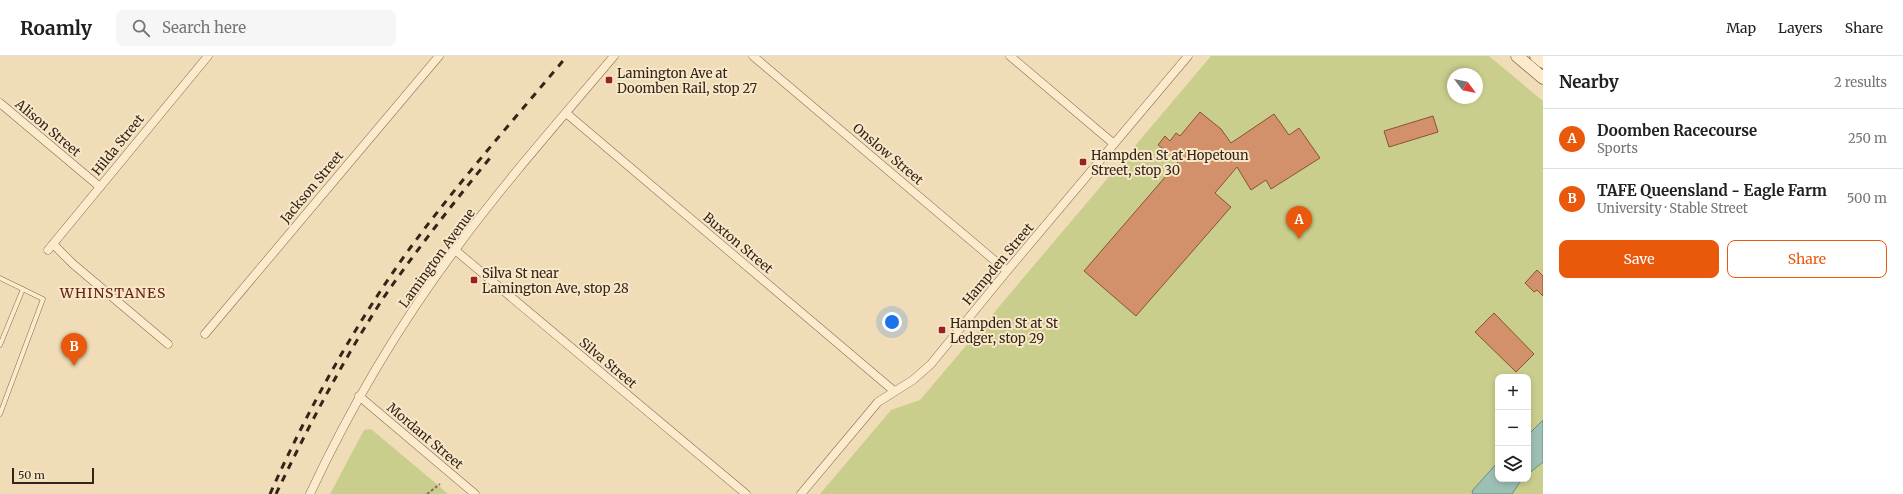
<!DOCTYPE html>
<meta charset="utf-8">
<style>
:root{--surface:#fff;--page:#f6f6f6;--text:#202124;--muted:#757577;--line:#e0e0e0;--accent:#ea580c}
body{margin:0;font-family:Merriweather,serif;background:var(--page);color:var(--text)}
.controls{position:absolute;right:12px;bottom:12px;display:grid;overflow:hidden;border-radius:8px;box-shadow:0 2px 6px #0003}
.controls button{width:36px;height:36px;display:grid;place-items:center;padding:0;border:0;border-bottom:1px solid var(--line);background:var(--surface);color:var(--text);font:20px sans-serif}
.compass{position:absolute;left:1447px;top:12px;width:36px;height:36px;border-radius:50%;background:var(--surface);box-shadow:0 2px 6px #0003;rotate:122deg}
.scale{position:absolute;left:12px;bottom:10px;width:82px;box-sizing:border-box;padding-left:4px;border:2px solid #352519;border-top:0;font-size:11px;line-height:14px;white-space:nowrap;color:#352519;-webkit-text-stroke:3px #f8e7c8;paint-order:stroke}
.you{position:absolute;left:892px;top:266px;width:14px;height:14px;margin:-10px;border:3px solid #fff;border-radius:50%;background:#1a73e8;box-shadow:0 0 0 6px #1a73e833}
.badge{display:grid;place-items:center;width:26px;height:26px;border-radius:50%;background:var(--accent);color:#fff;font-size:13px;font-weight:700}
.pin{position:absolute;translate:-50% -33px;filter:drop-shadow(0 1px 2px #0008)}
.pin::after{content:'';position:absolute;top:21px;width:14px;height:12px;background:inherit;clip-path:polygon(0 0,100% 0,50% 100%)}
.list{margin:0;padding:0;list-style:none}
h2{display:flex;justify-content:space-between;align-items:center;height:52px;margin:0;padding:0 16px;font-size:17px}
h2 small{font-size:13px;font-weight:400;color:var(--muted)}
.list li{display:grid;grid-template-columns:26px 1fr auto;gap:12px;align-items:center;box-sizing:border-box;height:60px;padding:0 16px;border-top:1px solid var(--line)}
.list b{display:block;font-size:15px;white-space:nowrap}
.list p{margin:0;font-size:13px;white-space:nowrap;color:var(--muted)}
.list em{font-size:13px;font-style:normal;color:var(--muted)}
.actions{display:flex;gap:8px;padding:12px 16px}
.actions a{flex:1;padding:9px 0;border:1px solid var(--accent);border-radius:8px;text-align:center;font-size:14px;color:var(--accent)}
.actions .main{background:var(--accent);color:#fff}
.icon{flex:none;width:22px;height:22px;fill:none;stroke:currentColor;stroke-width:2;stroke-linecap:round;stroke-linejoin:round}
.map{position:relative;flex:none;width:1543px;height:438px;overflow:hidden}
header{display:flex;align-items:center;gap:24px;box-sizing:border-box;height:56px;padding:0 20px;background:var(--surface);border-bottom:1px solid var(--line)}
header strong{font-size:19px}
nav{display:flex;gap:22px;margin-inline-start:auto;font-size:14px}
.search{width:280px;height:36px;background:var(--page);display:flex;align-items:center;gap:10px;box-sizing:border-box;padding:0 14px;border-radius:8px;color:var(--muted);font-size:15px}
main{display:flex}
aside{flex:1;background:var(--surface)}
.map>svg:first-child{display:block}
.green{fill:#cace8c;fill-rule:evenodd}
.water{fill:#9ec0b4;stroke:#658d81}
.building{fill:#d2906b;stroke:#885337}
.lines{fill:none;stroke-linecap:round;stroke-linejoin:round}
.service-casing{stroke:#876c52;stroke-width:5}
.minor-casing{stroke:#876c52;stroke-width:9}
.secondary-casing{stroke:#694d36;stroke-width:13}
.path{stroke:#876c52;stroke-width:2;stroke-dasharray:3 2;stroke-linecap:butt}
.service{stroke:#fbeacb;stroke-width:4}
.minor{stroke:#fbeacb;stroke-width:8}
.secondary{stroke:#fbeacb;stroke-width:12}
.rail{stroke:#352519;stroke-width:3;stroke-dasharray:7 7;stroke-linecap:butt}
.poi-dot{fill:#9a1f26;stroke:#f8e7c8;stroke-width:1.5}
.labels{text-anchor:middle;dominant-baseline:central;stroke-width:4;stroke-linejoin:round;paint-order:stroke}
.poi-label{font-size:13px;fill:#352519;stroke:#f8e7c8;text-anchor:start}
.street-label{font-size:13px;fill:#352519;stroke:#f8e7c8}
.neighbourhood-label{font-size:14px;letter-spacing:1px;fill:#642215;stroke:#f8e7c8}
</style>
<header>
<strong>Roamly</strong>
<div class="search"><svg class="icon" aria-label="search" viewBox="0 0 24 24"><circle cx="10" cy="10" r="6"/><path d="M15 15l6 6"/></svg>Search here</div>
<nav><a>Map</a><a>Layers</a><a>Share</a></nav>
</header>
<main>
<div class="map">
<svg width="1543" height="438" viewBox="0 0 1543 438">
<rect width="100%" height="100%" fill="#f0ddb8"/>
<g class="green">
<path d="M1211,0H1489L1543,45V438H820L891,354L920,344ZM1453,18H1477V42H1453ZM1498,321H1528V423H1498Z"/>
<polygon points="371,373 439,430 448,438 330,438 364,374"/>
</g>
<g class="water">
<polygon points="1543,364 1543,406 1528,418 1528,379"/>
<polygon points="1498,406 1498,423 1522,423 1512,438 1473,438 1472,435"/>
</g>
<g class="building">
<polygon points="1200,56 1221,73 1231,87 1274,58 1289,79 1299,72 1320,102 1271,133 1266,124 1251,134 1237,111 1215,137 1231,151 1136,260 1084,215 1179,105 1158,89 1165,80 1170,85 1176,77 1180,80"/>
<polygon points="1433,60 1438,76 1389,91 1384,75"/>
<polygon points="1537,214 1543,220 1543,240 1537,234 1534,236 1525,227"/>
<polygon points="1494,257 1534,298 1516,316 1475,276"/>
</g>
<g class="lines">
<g class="service-casing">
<g id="service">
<polyline points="0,222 43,243 0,358"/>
<polyline points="0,289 23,233"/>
</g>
</g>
<g class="minor-casing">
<g id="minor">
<polyline points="753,0 1007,215"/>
<polyline points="1010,0 1114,88"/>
<polyline points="0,47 100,131"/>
<polyline points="566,57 894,335"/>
<polyline points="53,188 73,208 168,288"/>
<polyline points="48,194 208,0"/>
<polyline points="455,194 746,438"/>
<polyline points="205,278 439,0"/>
<polyline points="359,340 475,438"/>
<path d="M310,438C351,350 397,272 455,194C504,127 560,64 614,0"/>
<polyline points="801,438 878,346 913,324 931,308 1007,215 1188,0"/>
</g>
</g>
<g class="secondary-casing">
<g id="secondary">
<polyline points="1517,0 1543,22"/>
<polyline points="1536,0 1543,6"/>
</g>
</g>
<polyline class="path" points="427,438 440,428"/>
<use href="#service" class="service"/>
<use href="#minor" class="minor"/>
<use href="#secondary" class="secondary"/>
<g class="rail">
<path d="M270,438C307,355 352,274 405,199C455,130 512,66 567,0"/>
<path d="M276,438C308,371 342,306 382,244C417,193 455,145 494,97"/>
</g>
</g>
<g class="poi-dot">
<rect x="605" y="20" width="8" height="8" rx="2"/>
<rect x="1079" y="102" width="8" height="8" rx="2"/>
<rect x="470" y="220" width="8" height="8" rx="2"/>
<rect x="938" y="270" width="8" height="8" rx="2"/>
</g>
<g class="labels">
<g class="poi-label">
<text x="617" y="17">Lamington Ave at<tspan x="617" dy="15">Doomben Rail, stop 27</tspan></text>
<text x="1091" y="99">Hampden St at Hopetoun<tspan x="1091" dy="15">Street, stop 30</tspan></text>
<text x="482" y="217">Silva St near<tspan x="482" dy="15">Lamington Ave, stop 28</tspan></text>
<text x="950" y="267">Hampden St at St<tspan x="950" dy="15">Ledger, stop 29</tspan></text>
</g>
<g class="street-label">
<text transform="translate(48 72) rotate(40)">Alison Street</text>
<text transform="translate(118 89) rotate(-51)">Hilda Street</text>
<text transform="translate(888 98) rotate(40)">Onslow Street</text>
<text transform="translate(312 131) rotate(-50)">Jackson Street</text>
<text transform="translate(738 187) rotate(40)">Buxton Street</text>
<text transform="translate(437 202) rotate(-54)">Lamington Avenue</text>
<text transform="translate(998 208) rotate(-50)">Hampden Street</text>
<text transform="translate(608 307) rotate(40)">Silva Street</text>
<text transform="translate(425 380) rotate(40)">Mordant Street</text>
</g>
<g class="neighbourhood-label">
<text x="113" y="237">WHINSTANES</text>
</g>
</g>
</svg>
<div class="controls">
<button>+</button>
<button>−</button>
<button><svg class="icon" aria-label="layers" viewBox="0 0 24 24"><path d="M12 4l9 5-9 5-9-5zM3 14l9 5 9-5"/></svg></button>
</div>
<svg class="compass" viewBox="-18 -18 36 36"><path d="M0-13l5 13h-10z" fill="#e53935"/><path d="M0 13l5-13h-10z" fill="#757577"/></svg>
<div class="scale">50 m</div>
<div class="you"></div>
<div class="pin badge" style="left:1299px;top:183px">A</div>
<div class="pin badge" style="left:74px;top:310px">B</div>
</div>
<aside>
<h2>Nearby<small>2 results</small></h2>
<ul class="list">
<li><span class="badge">A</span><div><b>Doomben Racecourse</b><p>Sports</p></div><em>250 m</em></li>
<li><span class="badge">B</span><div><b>TAFE Queensland - Eagle Farm</b><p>University · Stable Street</p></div><em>500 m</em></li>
</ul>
<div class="actions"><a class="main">Save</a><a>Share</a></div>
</aside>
</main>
